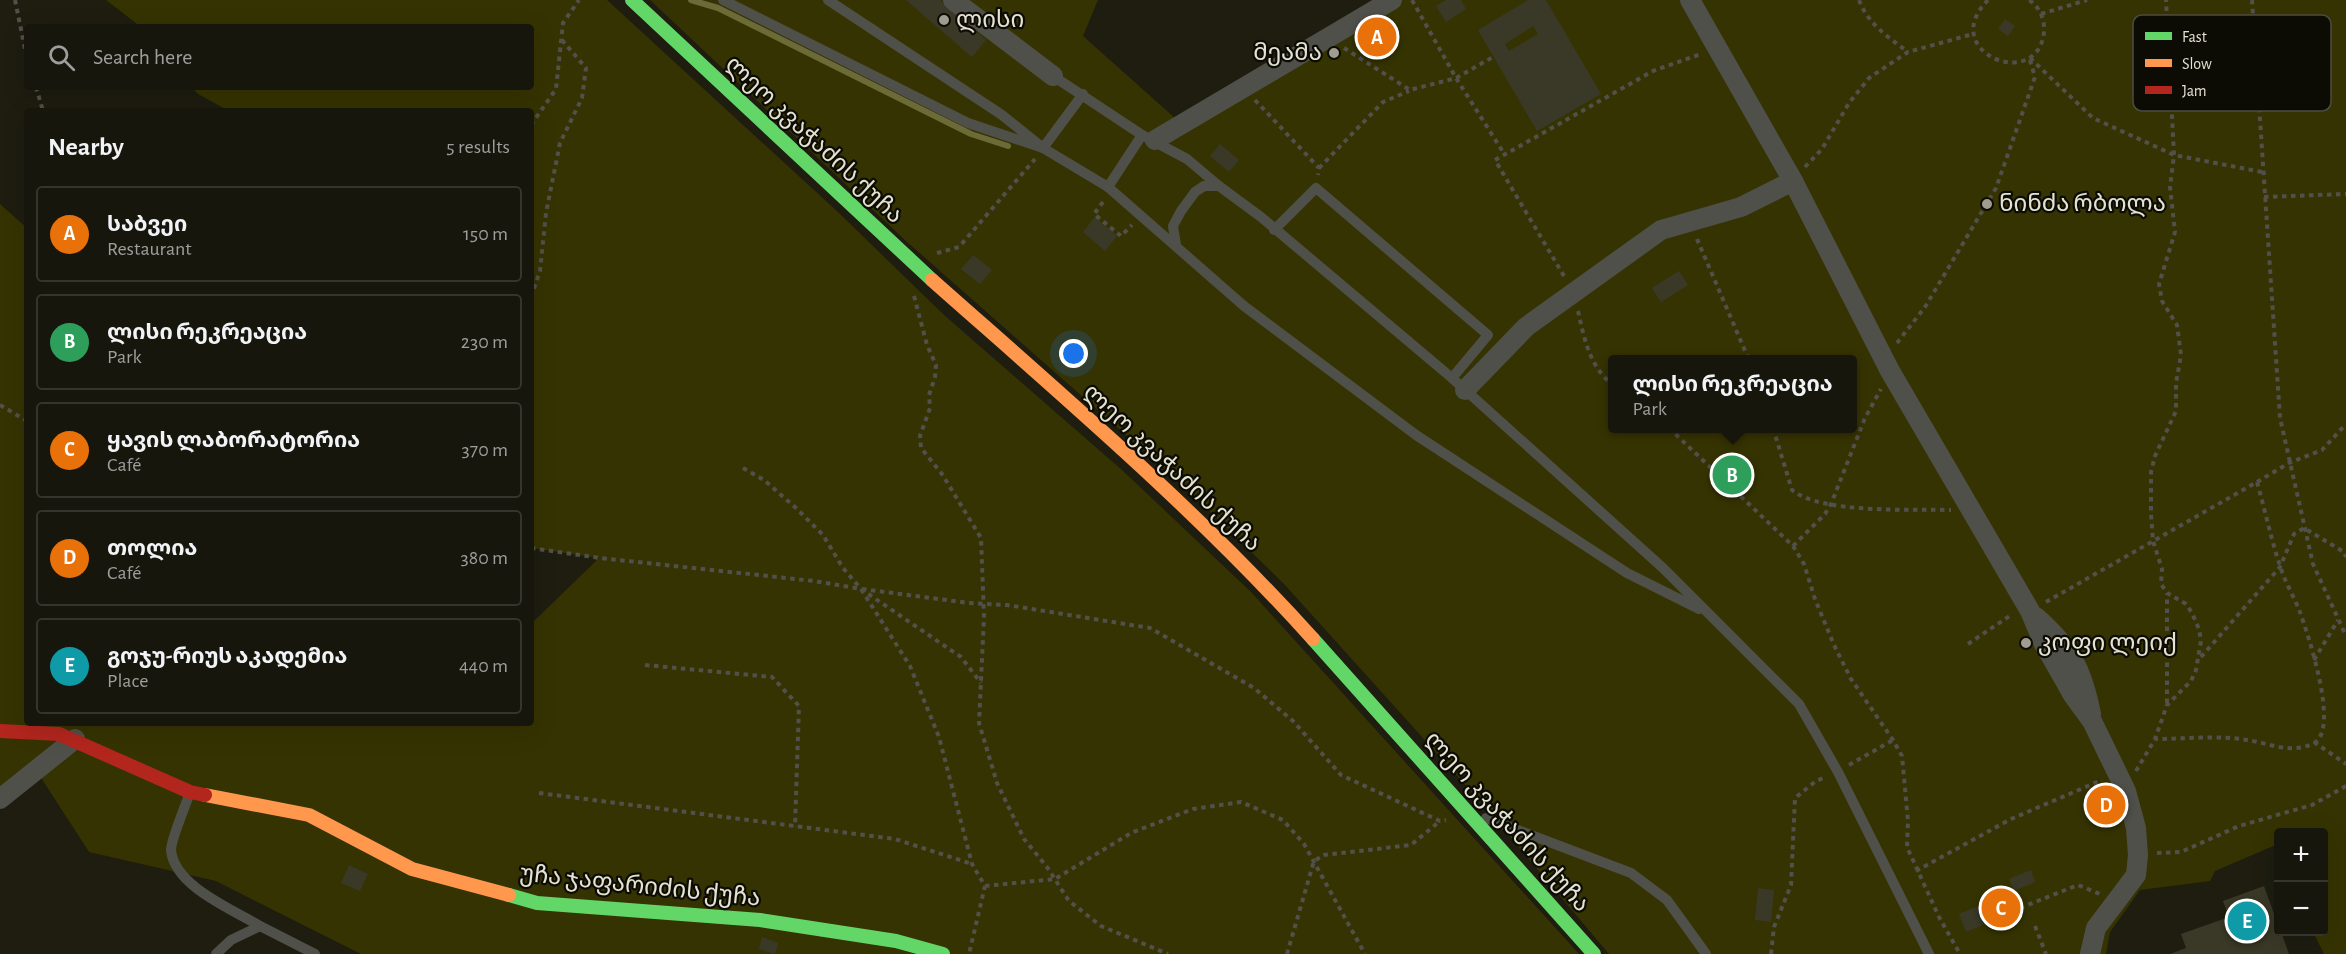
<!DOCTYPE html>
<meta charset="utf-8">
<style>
:root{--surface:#16160c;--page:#23231a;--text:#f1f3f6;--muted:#9e9f9d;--line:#35352d;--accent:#9e9d8f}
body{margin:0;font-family:"Alegreya Sans","Noto Sans Georgian",sans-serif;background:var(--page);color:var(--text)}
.controls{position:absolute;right:18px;bottom:18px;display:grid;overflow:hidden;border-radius:6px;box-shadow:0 6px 24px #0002}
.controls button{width:54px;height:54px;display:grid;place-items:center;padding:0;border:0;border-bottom:2px solid var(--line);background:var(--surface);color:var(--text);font:30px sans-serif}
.you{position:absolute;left:1074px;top:354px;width:21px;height:21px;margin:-15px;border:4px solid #fff;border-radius:50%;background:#1a73e8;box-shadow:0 0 0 9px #1a73e833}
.badge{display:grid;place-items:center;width:39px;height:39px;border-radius:50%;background:var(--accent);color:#fff;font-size:20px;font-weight:700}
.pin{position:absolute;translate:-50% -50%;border:3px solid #fff;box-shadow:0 2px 6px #0006}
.popup{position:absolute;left:1608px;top:355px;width:249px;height:78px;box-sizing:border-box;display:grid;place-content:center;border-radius:6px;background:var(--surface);filter:drop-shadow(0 2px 4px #0005);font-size:20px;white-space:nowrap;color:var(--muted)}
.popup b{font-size:22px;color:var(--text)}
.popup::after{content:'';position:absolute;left:50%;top:100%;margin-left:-12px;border:12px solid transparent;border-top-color:var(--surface)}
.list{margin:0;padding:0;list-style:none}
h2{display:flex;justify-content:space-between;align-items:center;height:78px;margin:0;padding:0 24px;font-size:26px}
h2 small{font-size:20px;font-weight:400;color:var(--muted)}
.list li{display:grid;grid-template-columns:39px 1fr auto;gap:18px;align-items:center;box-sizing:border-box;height:96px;margin:0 12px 12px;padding:0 12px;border:2px solid var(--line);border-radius:6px}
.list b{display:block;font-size:22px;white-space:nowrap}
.list p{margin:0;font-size:20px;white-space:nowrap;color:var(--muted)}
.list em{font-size:20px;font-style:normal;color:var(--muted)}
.icon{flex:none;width:33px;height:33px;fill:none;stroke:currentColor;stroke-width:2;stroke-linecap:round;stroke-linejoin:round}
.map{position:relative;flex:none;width:2346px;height:954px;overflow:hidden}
.search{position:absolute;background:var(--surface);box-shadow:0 6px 24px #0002;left:24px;top:24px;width:510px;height:66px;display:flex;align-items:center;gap:15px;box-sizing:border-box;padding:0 21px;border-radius:6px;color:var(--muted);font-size:22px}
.panel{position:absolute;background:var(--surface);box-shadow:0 6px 24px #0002;left:24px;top:108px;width:510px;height:618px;border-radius:6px}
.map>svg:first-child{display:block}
.green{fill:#363302;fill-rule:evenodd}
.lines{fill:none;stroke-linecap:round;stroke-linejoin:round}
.stream{stroke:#6c6a37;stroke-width:6}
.building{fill:#3a3928;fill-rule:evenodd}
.path{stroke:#51504a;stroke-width:4;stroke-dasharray:4.5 4.5;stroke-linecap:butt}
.lane{stroke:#50504b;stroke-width:10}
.street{stroke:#50504b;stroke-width:20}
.fast{stroke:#63d668;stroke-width:14}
.slow{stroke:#ff974d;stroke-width:14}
.jam{stroke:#b3261e;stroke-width:14}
.poi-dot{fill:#9e9d8f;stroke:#0d0c04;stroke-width:2}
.labels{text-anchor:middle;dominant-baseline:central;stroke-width:4.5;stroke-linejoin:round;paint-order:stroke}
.poi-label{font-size:24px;fill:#e3e2d3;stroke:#0d0c04;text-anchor:start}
.street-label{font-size:24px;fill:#e3e2d3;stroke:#0d0c04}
.key{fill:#0d0c04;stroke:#4d4c42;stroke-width:1.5}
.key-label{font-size:16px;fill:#e3e2d3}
</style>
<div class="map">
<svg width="2346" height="954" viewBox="0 0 2346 954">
<rect width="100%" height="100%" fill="#1e1d10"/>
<g class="green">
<polygon points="106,0 607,0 839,213 944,315 1122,470 1251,592 1579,954 361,954 216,881 89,852 38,773 0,798 0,204 27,228 27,723 531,723 531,624 599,558 531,548 531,111 229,111 198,94 192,87 531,87 531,27 141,27"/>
<path d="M650,0H1098L1083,36L1176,119L1372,0H2346V954H2324L2313,932H2324V832H2278V844L2215,871L2210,881L2140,890L2110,932L2106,954H1609L1478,799L1285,585L1186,488L906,241ZM1612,360H1852V428H1612Z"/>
</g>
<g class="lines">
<polyline class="stream" points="691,0 718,8 971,134 1008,146"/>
</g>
<g class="building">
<polygon points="906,0 940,0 986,40 972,57"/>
<polygon points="1446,0 1461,0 1466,9 1446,22 1436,6"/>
<path d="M1528,0H1546L1601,94L1537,131L1478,30ZM1533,26L1538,34L1509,51L1505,44Z"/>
<polygon points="2005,19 2015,26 2008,36 1998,29"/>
<polygon points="1382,28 1387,38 1372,46 1367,36"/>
<polygon points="1220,144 1239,160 1229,172 1210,156"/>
<polygon points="1095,217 1117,236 1105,251 1083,232"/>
<polygon points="973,255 992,270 980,284 961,269"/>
<polygon points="1679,271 1688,285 1661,302 1652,288"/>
<polygon points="349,865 368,874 360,891 341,883"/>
<polygon points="2031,870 2035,882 2014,891 2009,879"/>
<polygon points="2264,886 2278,925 2278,932 2281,932 2289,954 2170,954 2186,948 2181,934 2229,917 2223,901"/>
<polygon points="1758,888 1774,890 1771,922 1755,920"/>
<polygon points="2007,894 2014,912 1966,932 1959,914"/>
<polygon points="762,937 778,943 775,954 759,949"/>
</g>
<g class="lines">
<g class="path">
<polyline points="15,0 27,59"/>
<polyline points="1412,0 1456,78 1505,155"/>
<path d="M1859,0C1868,24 1888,37 1908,52"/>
<path d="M1988,0C1936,52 2038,93 2044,32C2045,20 2040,7 2029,0"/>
<polyline points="2252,0 2280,418 2313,564 2346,636"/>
<polyline points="2041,14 2087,0"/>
<polyline points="1344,48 1410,90 1456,78 1493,57"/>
<polyline points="2030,58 2093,118 2174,155 2262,172"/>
<polyline points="36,87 43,111"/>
<polyline points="1255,100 1319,168 1318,175"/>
<polyline points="531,125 556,89 563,23 579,0"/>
<polyline points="1805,167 1822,149 1849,103 1869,78 1908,52 1973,34"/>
<polyline points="1319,168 1383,102 1409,91"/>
<polyline points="2264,197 2346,194"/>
<polyline points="1103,202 1094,214 1121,236 1132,225"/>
<polyline points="1697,239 1749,360"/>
<polyline points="937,253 959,247 1035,159"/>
<polyline points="1564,276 1495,160 1653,71 1701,54"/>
<polyline points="914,296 927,345 936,365 935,377 929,395 930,408 920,436 921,448 942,474 981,538 984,617 979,723 997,783 1024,839 1047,867 1069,901 1101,926 1168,954"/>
<polyline points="531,297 540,271 546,213 560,143 582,98 586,68 561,39"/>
<path d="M1578,311C1584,337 1589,366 1612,384"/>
<polyline points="1897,343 1925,307 1996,188 2035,77 2029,57"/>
<polyline points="0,405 27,421"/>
<polyline points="1669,428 1793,546 1804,564 1815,599 1834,645 1851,679 1893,740 1902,756 1908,821 1907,847 1939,917 1960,954"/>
<path d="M1773,428L1792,490C1821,514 1912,509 1951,510"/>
<polyline points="743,468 764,480 796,508 823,535 843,568 861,589 961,657 981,683"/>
<polyline points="2257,482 2289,463 2322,450 2346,424"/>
<polyline points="1793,546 1825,514 1831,504 1865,418 1881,389"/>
<polyline points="531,548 600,558 814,581 861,589 910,666 939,737 972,864 985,886 969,954"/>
<polyline points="862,589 969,603 1007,605 1150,628 1254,688 1293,721 1341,775 1440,821 1446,820"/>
<path d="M2046,602L2257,482C2265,510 2271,539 2280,566C2285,582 2294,597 2300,612C2308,635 2340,729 2314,743C2291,755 2269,743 2247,740C2220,735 2183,739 2156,739"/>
<polyline points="1968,644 2011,615"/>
<polyline points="2201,657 2280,567 2294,534 2304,528 2344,552 2346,557"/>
<polyline points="2314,660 2338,620"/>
<polyline points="645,665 772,677 799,706 795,827"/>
<polyline points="2167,703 2167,594"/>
<polyline points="2314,742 2346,764"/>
<polyline points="1849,765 1893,740"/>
<polyline points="2136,771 2155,739 2167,705 2191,681 2196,670 2201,641 2199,629 2192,613 2186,604 2167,593 2161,584 2162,569 2153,541 2151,514 2151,472 2155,456 2176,411 2176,383 2181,355 2177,325 2162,301 2159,284 2175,232 2170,187 2174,155 2166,0"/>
<polyline points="539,793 895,839 972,864"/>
<polyline points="2157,853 2181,852 2239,826 2312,805 2346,786"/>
<polyline points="1916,871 2011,819 2102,780"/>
<polyline points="985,886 1055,879 1131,833 1193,809 1241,802 1283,820 1304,844 1365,954"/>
<polyline points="2020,908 2078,885 2100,894"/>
<polyline points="2035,926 2046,954"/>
<polyline points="1287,954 1314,861 1324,855 1411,845 1440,821"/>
<polyline points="1771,954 1774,927 1791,885 1795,798 1816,781 1826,777"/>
</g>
<g class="lane">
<polyline points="723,0 968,123 1043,148 1108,187 1244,306 1416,435 1627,573 1699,609"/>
<polyline points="828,0 1002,115 1043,148 1083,94"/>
<polyline points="1053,76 1142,135 1187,159 1219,186 1261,217 1452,378 1663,568 1799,704 1838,772 1929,954"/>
<polyline points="1108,187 1142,135"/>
<polyline points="1274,230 1316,188 1488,335 1452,378"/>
<polyline points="1176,245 1173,226 1181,211 1195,192 1204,186 1219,186"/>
<path d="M190,792C186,805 171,839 171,850C174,886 232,909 260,926"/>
<polyline points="1486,818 1631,873 1667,900 1706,954"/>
<polyline points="216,954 231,940 260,926 315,954"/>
</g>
<g class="street">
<polyline points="953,0 1053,76"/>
<polyline points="1690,0 1793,181 1890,371 2030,611 2043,642 2073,695 2092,721 2126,791 2136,828 2138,855 2136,875 2096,928 2090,954"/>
<polyline points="1155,140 1392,0"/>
<polyline points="1465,390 1526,327 1661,230 1741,207 1793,181"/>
<path d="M2036,617C2071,648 2082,669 2091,714"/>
<polyline points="0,799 75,739"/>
</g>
<g class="fast">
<polyline points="632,0 932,280"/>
<polyline points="1313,639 1594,954"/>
<polyline points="509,895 537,903 760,920 896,941 943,954"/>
</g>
<g class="slow">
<path d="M932,280C1063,396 1196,509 1313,639"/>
<polyline points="205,795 309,815 412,869 509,895"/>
</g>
<polyline class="jam" points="0,731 59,734 190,792 205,795"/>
</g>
<g class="poi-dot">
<circle cx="944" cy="20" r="6"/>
<circle cx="1334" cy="53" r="6"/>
<circle cx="1987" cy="204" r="6"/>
<circle cx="2026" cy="643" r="6"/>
</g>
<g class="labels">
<g class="poi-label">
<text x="956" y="20">ლისი</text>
<text x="1322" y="53" text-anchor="end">მეამა</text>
<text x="1999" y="204">ნინძა რბოლა</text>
<text x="2038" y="643">კოფი ლეიქ</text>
</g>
<g class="street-label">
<text transform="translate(814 140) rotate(43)">ლეო კვაჭაძის ქუჩა</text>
<text transform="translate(1172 468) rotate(43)">ლეო კვაჭაძის ქუჩა</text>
<text transform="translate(1507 822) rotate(48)">ლეო კვაჭაძის ქუჩა</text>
<text transform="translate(640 886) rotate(6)">უჩა ჯაფარიძის ქუჩა</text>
</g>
</g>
<rect x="2133" y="15" width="198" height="96" rx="9" class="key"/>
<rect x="2145" y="32" width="27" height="8" fill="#63d668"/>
<rect x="2145" y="59" width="27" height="8" fill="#ff974d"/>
<rect x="2145" y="86" width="27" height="8" fill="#b3261e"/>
<g class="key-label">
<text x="2182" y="42">Fast</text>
<text x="2182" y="69">Slow</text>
<text x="2182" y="96">Jam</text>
</g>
</svg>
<div class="controls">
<button>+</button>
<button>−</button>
</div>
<div class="you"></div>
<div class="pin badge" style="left:1377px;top:37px;background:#e8710a">A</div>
<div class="pin badge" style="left:1732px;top:475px;background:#2e9e5b">B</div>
<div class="popup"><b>ლისი რეკრეაცია</b>Park</div>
<div class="pin badge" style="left:2001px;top:908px;background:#e8710a">C</div>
<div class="pin badge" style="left:2106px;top:805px;background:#e8710a">D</div>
<div class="pin badge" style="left:2247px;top:921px;background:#0f9aa8">E</div>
<div class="search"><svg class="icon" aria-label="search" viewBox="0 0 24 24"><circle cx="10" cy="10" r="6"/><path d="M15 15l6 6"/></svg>Search here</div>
<section class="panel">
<h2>Nearby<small>5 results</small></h2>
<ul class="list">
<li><span class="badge" style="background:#e8710a">A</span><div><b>საბვეი</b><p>Restaurant</p></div><em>150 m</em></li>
<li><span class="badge" style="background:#2e9e5b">B</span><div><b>ლისი რეკრეაცია</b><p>Park</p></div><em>230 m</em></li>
<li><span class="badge" style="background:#e8710a">C</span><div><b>ყავის ლაბორატორია</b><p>Café</p></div><em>370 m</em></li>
<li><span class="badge" style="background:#e8710a">D</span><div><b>თოლია</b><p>Café</p></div><em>380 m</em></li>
<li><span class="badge" style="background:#0f9aa8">E</span><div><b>გოჯუ-რიუს აკადემია</b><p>Place</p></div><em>440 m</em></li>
</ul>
</section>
</div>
